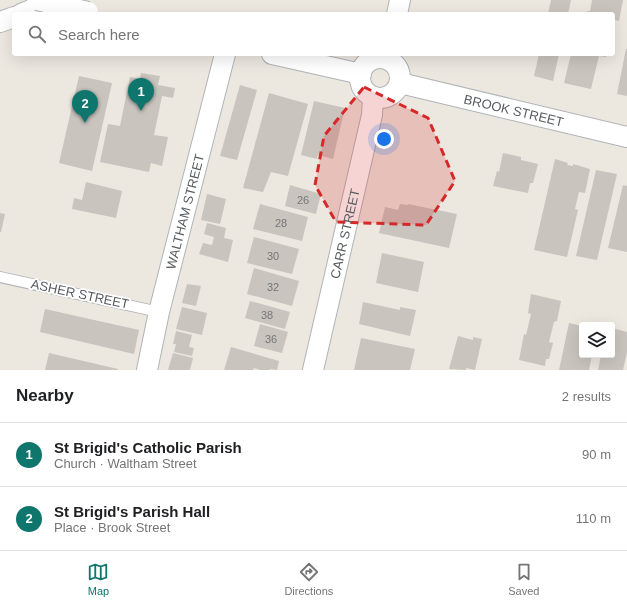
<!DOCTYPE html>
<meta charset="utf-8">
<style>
:root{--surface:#fff;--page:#f2f2f2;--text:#202124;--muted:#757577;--line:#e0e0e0;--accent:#0f766e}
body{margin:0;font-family:Arial,sans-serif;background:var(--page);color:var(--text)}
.controls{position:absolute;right:12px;bottom:12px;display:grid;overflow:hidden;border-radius:4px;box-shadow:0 4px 16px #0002}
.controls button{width:36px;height:36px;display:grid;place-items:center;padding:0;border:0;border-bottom:1px solid var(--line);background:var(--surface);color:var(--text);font:20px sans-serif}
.you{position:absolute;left:384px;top:139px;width:14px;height:14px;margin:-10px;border:3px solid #fff;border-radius:50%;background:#1a73e8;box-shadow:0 0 0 6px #1a73e833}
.badge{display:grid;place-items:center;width:26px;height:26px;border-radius:50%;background:var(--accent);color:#fff;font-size:13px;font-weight:700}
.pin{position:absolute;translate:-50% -33px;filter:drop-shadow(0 1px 2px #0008)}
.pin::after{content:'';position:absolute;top:21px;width:14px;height:12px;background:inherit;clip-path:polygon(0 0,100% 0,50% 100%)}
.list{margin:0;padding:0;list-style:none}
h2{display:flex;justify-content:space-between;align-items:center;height:52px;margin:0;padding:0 16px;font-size:17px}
h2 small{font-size:13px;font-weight:400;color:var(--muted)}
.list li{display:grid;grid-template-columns:26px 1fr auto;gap:12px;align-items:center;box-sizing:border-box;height:64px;padding:0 16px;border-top:1px solid var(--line)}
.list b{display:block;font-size:15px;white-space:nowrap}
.list p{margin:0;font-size:13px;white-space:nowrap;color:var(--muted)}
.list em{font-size:13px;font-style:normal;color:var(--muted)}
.icon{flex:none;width:22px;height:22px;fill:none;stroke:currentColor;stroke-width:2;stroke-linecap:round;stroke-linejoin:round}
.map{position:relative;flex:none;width:627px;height:370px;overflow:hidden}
.search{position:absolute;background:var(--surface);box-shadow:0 4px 16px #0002;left:12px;right:12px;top:12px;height:44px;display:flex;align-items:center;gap:10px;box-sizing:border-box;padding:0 14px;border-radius:4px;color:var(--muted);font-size:15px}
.sheet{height:180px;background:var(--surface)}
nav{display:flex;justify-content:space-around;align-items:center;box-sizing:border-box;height:56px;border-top:1px solid var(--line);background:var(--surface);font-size:11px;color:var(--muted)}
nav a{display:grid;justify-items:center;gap:2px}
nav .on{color:var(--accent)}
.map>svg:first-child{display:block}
.building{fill:#c9c4be}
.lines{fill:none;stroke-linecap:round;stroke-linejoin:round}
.service-casing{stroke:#b0b4b8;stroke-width:12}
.minor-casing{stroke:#b0b4b8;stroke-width:22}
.service{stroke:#fff;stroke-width:10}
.minor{stroke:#fff;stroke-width:20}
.minor-bridge-casing{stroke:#b0b4b8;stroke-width:22;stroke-linecap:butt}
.minor-bridge{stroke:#fff;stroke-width:20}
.marked{fill:#d62828;fill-opacity:0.2;stroke:#d62828;stroke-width:3;stroke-dasharray:8 5;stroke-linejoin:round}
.labels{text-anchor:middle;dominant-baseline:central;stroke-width:3.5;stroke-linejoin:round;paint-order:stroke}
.number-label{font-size:11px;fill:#747778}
.street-label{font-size:13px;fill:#585d61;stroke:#fff}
</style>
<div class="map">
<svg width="627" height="370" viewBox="0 0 627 370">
<rect width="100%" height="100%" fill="#ece7df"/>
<g class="building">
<polygon points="551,0 571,0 568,14 548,14"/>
<polygon points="592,0 623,0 619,21 615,20 613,24 613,14 587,14 587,11 590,11"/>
<polygon points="626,49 627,49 627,96 617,94"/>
<polygon points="539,54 559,54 553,81 534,76"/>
<polygon points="571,54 607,54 606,57 599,56 591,89 564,83"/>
<polygon points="141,73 160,76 158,85 175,88 173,98 162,96 154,135 168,137 162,166 151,163 149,172 100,162 108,124 120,126 130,77 140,79"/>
<polygon points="79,76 112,83 92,171 59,163"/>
<polygon points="240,85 257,90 237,160 220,156"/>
<polygon points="269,93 308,104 288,176 271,172 263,192 243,188"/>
<polygon points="314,101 345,108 333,159 318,155 317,159 301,155"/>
<polygon points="503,153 521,157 521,160 538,164 533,183 530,183 528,193 493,186 497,171 499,172"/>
<polygon points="555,159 568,163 567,165 573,166 573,164 590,169 585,193 579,192 575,209 578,210 567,257 534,250"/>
<polygon points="596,170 617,174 597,260 576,256"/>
<polygon points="86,182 122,191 116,218 72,209 74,198 82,200"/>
<polygon points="290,185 321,194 316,214 285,206"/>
<polygon points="623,185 627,186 627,252 608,248"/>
<polygon points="207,194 226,199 220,224 201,220"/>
<polygon points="260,204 308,217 302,241 253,229"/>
<polygon points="400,204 408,205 408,204 457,214 449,248 379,233 385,207 398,210"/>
<polygon points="0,213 5,214 1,232 0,232"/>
<polygon points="207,223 226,228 224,238 233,240 228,262 199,254 203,243 212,245 214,237 204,234"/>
<polygon points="254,237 299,249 292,274 247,263"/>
<polygon points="382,253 424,262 418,292 376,283"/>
<polygon points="254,268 299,281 292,306 247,294"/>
<polygon points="187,284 201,286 196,306 182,303"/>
<polygon points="531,294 561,301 557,321 554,322 549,342 553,343 549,359 546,359 545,366 519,360 524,334 526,335 531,314 528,313"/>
<polygon points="250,301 290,312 285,329 245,318"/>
<polygon points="363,302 400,310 400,307 416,310 410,336 359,324"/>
<polygon points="182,307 207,313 202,335 176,329"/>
<polygon points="45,309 139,330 134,354 40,332"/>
<polygon points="569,323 582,326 582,355 592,355 589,370 559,370"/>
<polygon points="260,324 288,332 282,353 254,346"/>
<polygon points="612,328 627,332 627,352 623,370 598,370 601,355 612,355"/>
<polygon points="176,331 192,335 189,347 194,348 192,356 174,352 176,344 173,344"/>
<polygon points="458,336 473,340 473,337 482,339 475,370 466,368 466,370 449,369"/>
<polygon points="361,338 415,349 410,370 354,370"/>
<polygon points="231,347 279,361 277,370 270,369 270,370 260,370 254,368 253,370 224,370"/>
<polygon points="49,353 118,369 118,370 45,370"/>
<polygon points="173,353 193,358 190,370 168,370"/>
</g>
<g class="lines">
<g class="service-casing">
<polyline id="service" points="0,277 159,312"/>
</g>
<g class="minor-casing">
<g id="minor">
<polyline points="21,14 56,0"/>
<polyline points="397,14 400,0"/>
<polyline points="0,22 14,17"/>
<polyline points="272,54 361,74"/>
<circle cx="380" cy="78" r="20"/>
<path id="s1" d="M400,83L627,137"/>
<path id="s2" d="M147,370L159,312L225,54"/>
<path id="s3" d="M313,370L372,115L373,97"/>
</g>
</g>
<use href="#service" class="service"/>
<use href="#minor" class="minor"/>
<g class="minor-bridge-casing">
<polyline id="minor-bridge" points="37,0 88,12"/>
</g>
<use href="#minor-bridge" class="minor-bridge"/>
</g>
<path class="marked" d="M364,87L428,118L455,181L426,225L336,222L315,185L324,136Z"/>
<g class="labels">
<g class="number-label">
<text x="303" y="200">26</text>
<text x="281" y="223">28</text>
<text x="273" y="256">30</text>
<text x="273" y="287">32</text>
<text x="267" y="315">38</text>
<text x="271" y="339">36</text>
</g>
<g class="street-label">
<text stroke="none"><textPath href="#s1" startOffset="117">BROOK STREET</textPath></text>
<text stroke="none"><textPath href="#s2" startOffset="163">WALTHAM STREET</textPath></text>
<text stroke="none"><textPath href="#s3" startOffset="140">CARR STREET</textPath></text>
<text transform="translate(80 294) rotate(12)">ASHER STREET</text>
</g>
</g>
</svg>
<div class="controls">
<button><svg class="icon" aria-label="layers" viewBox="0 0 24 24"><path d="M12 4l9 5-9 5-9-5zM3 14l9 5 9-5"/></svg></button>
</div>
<div class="you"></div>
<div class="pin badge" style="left:141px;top:111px">1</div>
<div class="pin badge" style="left:85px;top:123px">2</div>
<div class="search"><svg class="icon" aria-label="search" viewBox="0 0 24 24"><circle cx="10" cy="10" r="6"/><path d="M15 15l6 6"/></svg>Search here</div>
</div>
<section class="sheet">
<h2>Nearby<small>2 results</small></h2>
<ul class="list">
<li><span class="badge">1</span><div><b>St Brigid's Catholic Parish</b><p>Church · Waltham Street</p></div><em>90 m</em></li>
<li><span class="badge">2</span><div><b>St Brigid's Parish Hall</b><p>Place · Brook Street</p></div><em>110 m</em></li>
</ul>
</section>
<nav>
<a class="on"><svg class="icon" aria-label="map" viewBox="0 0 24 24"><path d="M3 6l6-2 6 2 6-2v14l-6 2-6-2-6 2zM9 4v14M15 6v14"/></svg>Map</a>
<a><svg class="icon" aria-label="directions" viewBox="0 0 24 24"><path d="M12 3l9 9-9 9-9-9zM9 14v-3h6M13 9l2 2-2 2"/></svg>Directions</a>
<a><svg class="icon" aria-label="saved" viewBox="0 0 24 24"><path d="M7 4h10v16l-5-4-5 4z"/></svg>Saved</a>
</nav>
